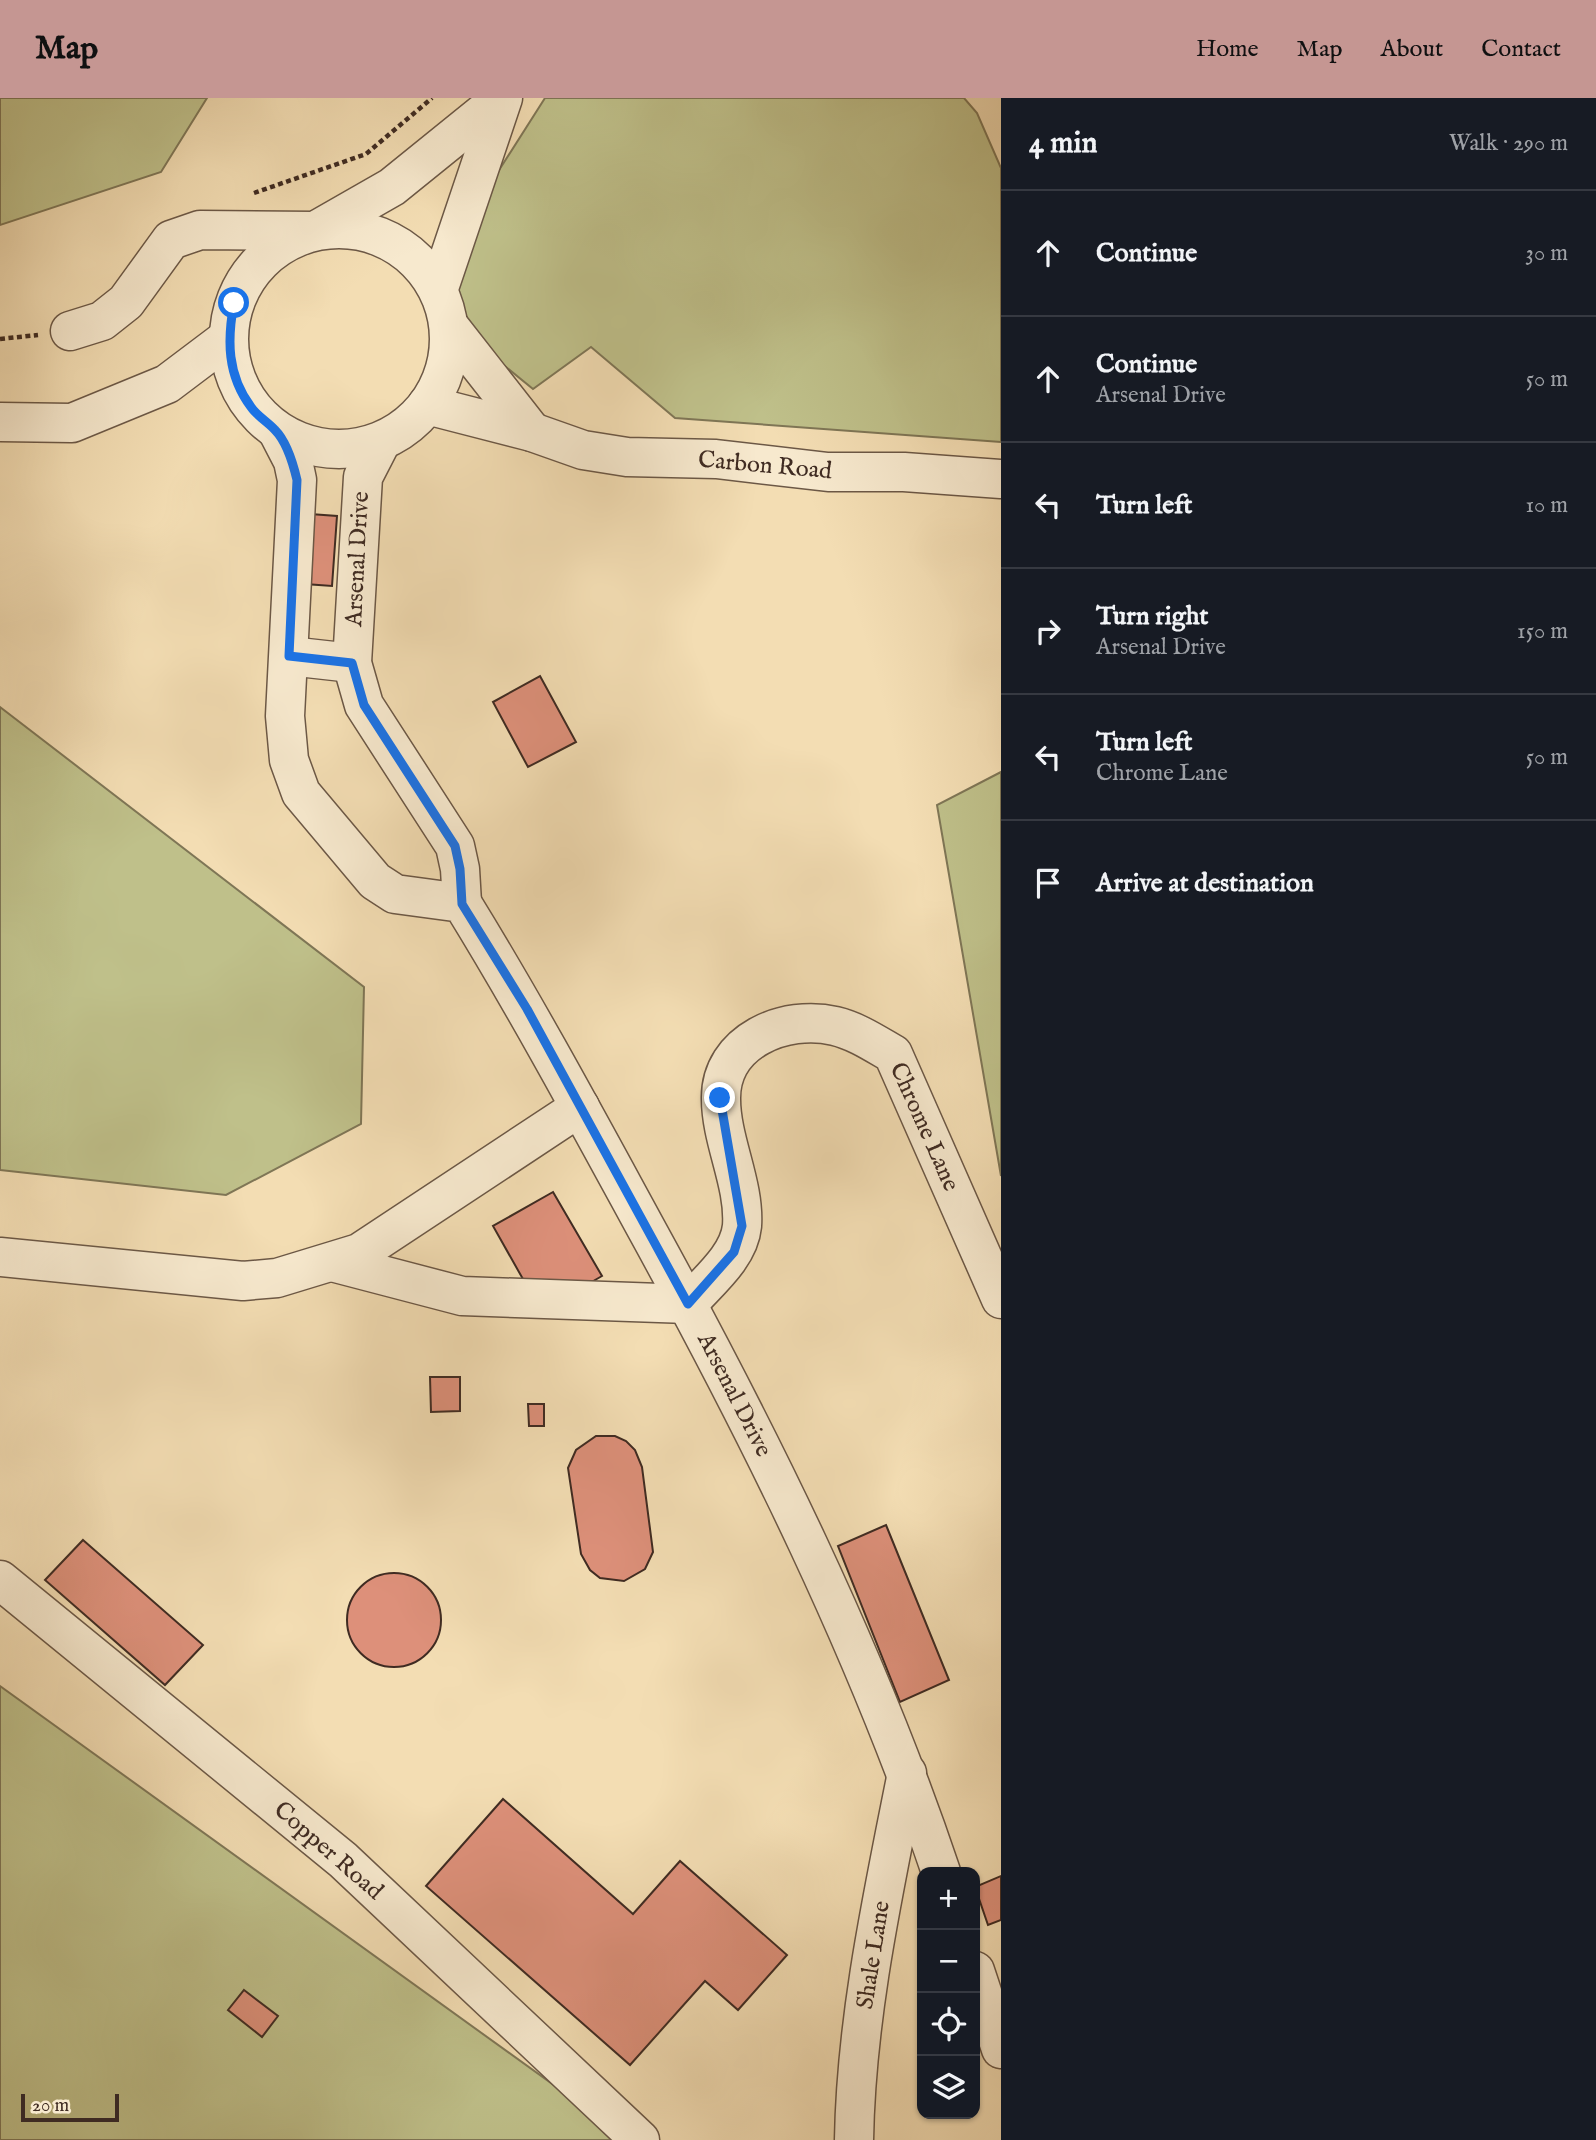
<!DOCTYPE html>
<meta charset="utf-8">
<style>
:root{--surface:#171b24;--page:#242831;--text:#f1f3f6;--muted:#9ea1a6;--line:#363941;--accent:#c59692}
body{margin:0;font-family:"IM FELL English",serif;background:var(--page);color:var(--text)}
.controls{position:absolute;right:21px;bottom:21px;display:grid;overflow:hidden;border-radius:14px;box-shadow:0 2px 5px #0004}
.controls button{width:63px;height:63px;display:grid;place-items:center;padding:0;border:0;border-bottom:2px solid var(--line);background:var(--surface);color:var(--text);font:35px sans-serif}
.scale{position:absolute;left:21px;bottom:18px;width:98px;box-sizing:border-box;padding-left:7px;border:4px solid #3f2b22;border-top:0;font-size:19px;line-height:24px;white-space:nowrap;color:#3f2b22;-webkit-text-stroke:5px #f7e9ce;paint-order:stroke}
.stop{position:absolute;width:21px;height:21px;margin:-16px;border:5px solid #1a73e8;border-radius:50%;background:#fff}
.stop.end{background:#1a73e8;border-color:#fff;box-shadow:0 2px 7px #0008}
.list{margin:0;padding:0;list-style:none}
h2{display:flex;justify-content:space-between;align-items:center;height:91px;margin:0;padding:0 28px;font-size:30px}
h2 small{font-size:23px;font-weight:400;color:var(--muted)}
.list li{display:grid;grid-template-columns:46px 1fr auto;gap:21px;align-items:center;box-sizing:border-box;height:126px;padding:0 28px;border-top:2px solid var(--line)}
.list b{display:block;font-size:26px;white-space:nowrap}
.list p{margin:0;font-size:23px;white-space:nowrap;color:var(--muted)}
.list em{font-size:23px;font-style:normal;color:var(--muted)}
.icon{flex:none;width:38px;height:38px;fill:none;stroke:currentColor;stroke-width:2;stroke-linecap:round;stroke-linejoin:round}
.map{position:relative;flex:none;width:1001px;height:2042px;overflow:hidden}
header{display:flex;align-items:center;gap:42px;box-sizing:border-box;height:98px;padding:0 35px;background:var(--accent);color:#111}
header strong{font-size:33px}
nav{display:flex;gap:38px;margin-inline-start:auto;font-size:24px}
main{display:flex}
aside{flex:1;background:var(--surface)}
.map>svg:first-child{display:block}
.green{fill:#bfc08a;stroke:#7f7656;stroke-width:2}
.building{fill:#dd907a;stroke:#3f2b22;stroke-width:2}
.lines{fill:none;stroke-linecap:round;stroke-linejoin:round}
.minor-casing{stroke:#6c5846;stroke-width:41}
.path{stroke:#3f2b22;stroke-width:4.5;stroke-dasharray:5 3.5;stroke-linecap:butt}
.minor{stroke:#f7e9ce;stroke-width:38}
.route{stroke:#1a73e8;stroke-width:9}
.labels{text-anchor:middle;dominant-baseline:central;stroke-width:7;stroke-linejoin:round;paint-order:stroke}
.street-label{font-size:24px;fill:#3f2b22;stroke:#f7e9ce}
</style>
<header>
<strong>Map</strong>
<nav><a>Home</a><a>Map</a><a>About</a><a>Contact</a></nav>
</header>
<main>
<div class="map">
<svg width="1001" height="2042" viewBox="0 0 1001 2042">
<rect width="100%" height="100%" fill="#f3ddb3"/>
<filter id="stains"><feTurbulence type="fractalNoise" baseFrequency=".00286" numOctaves="4"/><feColorMatrix values="0 0 0 0 .2 0 0 0 0 .09 0 0 0 0 .02 0 0 0 .5 -.17"/></filter>
<radialGradient id="worn" r=".72"><stop offset=".6" stop-color="#630" stop-opacity="0"/><stop offset="1" stop-color="#630" stop-opacity=".3"/></radialGradient>
<g class="green">
<polygon points="0,0 207,0 161,74 0,127"/>
<polygon points="545,0 964,0 977,15 1001,70 1001,344 675,320 591,249 533,291 479,247 455,208 450,149"/>
<polygon points="0,609 364,889 361,1026 226,1097 0,1072"/>
<polygon points="1001,674 1001,1078 937,707"/>
<polygon points="0,1588 630,2042 0,2042"/>
</g>
<g class="building">
<polygon points="310,416 337,418 332,488 305,486"/>
<polygon points="540,578 576,644 528,669 493,604"/>
<polygon points="553,1094 602,1178 541,1213 493,1128"/>
<polygon points="430,1279 460,1279 460,1313 431,1314"/>
<polygon points="528,1306 544,1306 544,1328 529,1328"/>
<polygon points="596,1338 615,1338 626,1343 635,1352 642,1369 653,1454 645,1471 624,1483 600,1480 590,1472 581,1456 568,1370 576,1352"/>
<polygon points="886,1427 949,1582 900,1604 838,1448"/>
<polygon points="83,1442 203,1547 165,1587 45,1482"/>
<circle cx="394" cy="1522" r="47"/>
<polygon points="503,1701 633,1816 680,1763 787,1857 738,1912 705,1883 630,1967 426,1788"/>
<polygon points="1001,1778 1001,1822 988,1827 975,1789"/>
<polygon points="244,1892 278,1918 262,1939 228,1912"/>
</g>
<g class="lines">
<g class="minor-casing">
<g id="minor">
<circle cx="339" cy="241" r="110"/>
<polyline points="439,190 503,0"/>
<polyline points="449,228 532,334"/>
<polyline points="70,233 102,223 126,204 171,142 200,132 315,133 392,89 502,0"/>
<polyline points="427,307 532,334 583,352 627,359 716,361 828,374 904,374 1001,381"/>
<polyline points="0,324 72,325 167,286 228,240"/>
<path d="M278,334L293,363L297,382L285,618L289,662L301,695L375,783L395,796L462,805C528,912 587,1022 647,1132C760,1338 866,1551 941,1774"/>
<polyline points="381,344 363,379 352,565 364,607 455,748 460,771 462,805"/>
<polyline points="289,558 352,565"/>
<polyline points="0,1159 243,1183 277,1180 359,1155 580,1009"/>
<path d="M332,1164L462,1198L688,1206C707,1184 739,1159 742,1128C745,1086 721,1043 721,1001C720,943 785,916 835,928C856,933 874,945 893,956L1001,1201"/>
<polyline points="0,1482 343,1762 640,2042"/>
<polyline points="975,1873 1001,1951"/>
<path d="M854,2042C856,1919 883,1796 907,1675"/>
</g>
</g>
<g class="path">
<polyline points="254,95 366,56 432,0"/>
<polyline points="0,241 38,237"/>
</g>
<use href="#minor" class="minor"/>
</g>
<g class="lines">
<path class="route" d="M234,205C227,242 227,277 251,309C257,318 268,324 275,332C287,344 293,365 297,382L289,558L352,565L364,607L455,748L460,771L462,806L527,911L688,1206L734,1154L742,1128L720,1000"/>
</g>
<g class="labels">
<g class="street-label">
<text transform="translate(765 368) rotate(5)">Carbon Road</text>
<text transform="translate(358 461) rotate(-87)">Arsenal Drive</text>
<text transform="translate(924 1029) rotate(66)">Chrome Lane</text>
<text transform="translate(734 1297) rotate(63)">Arsenal Drive</text>
<text transform="translate(328 1753) rotate(41)">Copper Road</text>
<text transform="translate(874 1857) rotate(-81)">Shale Lane</text>
</g>
</g>
<rect width="100%" height="100%" filter="url(#stains)"/>
<rect width="100%" height="100%" fill="url(#worn)"/>
</svg>
<div class="controls">
<button>+</button>
<button>−</button>
<button><svg class="icon" aria-label="locate" viewBox="0 0 24 24"><circle cx="12" cy="12" r="6"/><path d="M12 2v4M12 18v4M2 12h4M18 12h4"/></svg></button>
<button><svg class="icon" aria-label="layers" viewBox="0 0 24 24"><path d="M12 4l9 5-9 5-9-5zM3 14l9 5 9-5"/></svg></button>
</div>
<div class="scale">20 m</div>
<div class="stop" style="left:234px;top:205px"></div>
<div class="stop end" style="left:720px;top:1000px"></div>
</div>
<aside>
<h2>4 min<small>Walk · 290 m</small></h2>
<ul class="list">
<li><svg class="icon" aria-label="ahead" viewBox="0 0 24 24"><path d="M12 20V5M6 11l6-6 6 6"/></svg><div><b>Continue</b></div><em>30 m</em></li>
<li><svg class="icon" aria-label="ahead" viewBox="0 0 24 24"><path d="M12 20V5M6 11l6-6 6 6"/></svg><div><b>Continue</b><p>Arsenal Drive</p></div><em>50 m</em></li>
<li><svg class="icon" aria-label="left" viewBox="0 0 24 24"><path d="M17 20v-9H6M10 6l-5 5 5 5"/></svg><div><b>Turn left</b></div><em>10 m</em></li>
<li><svg class="icon" aria-label="right" viewBox="0 0 24 24"><path d="M7 20v-9h11M14 6l5 5-5 5"/></svg><div><b>Turn right</b><p>Arsenal Drive</p></div><em>150 m</em></li>
<li><svg class="icon" aria-label="left" viewBox="0 0 24 24"><path d="M17 20v-9H6M10 6l-5 5 5 5"/></svg><div><b>Turn left</b><p>Chrome Lane</p></div><em>50 m</em></li>
<li><svg class="icon" aria-label="arrive" viewBox="0 0 24 24"><path d="M6 21V4h12l-3 4 3 4H6"/></svg><div><b>Arrive at destination</b></div></li>
</ul>
</aside>
</main>
